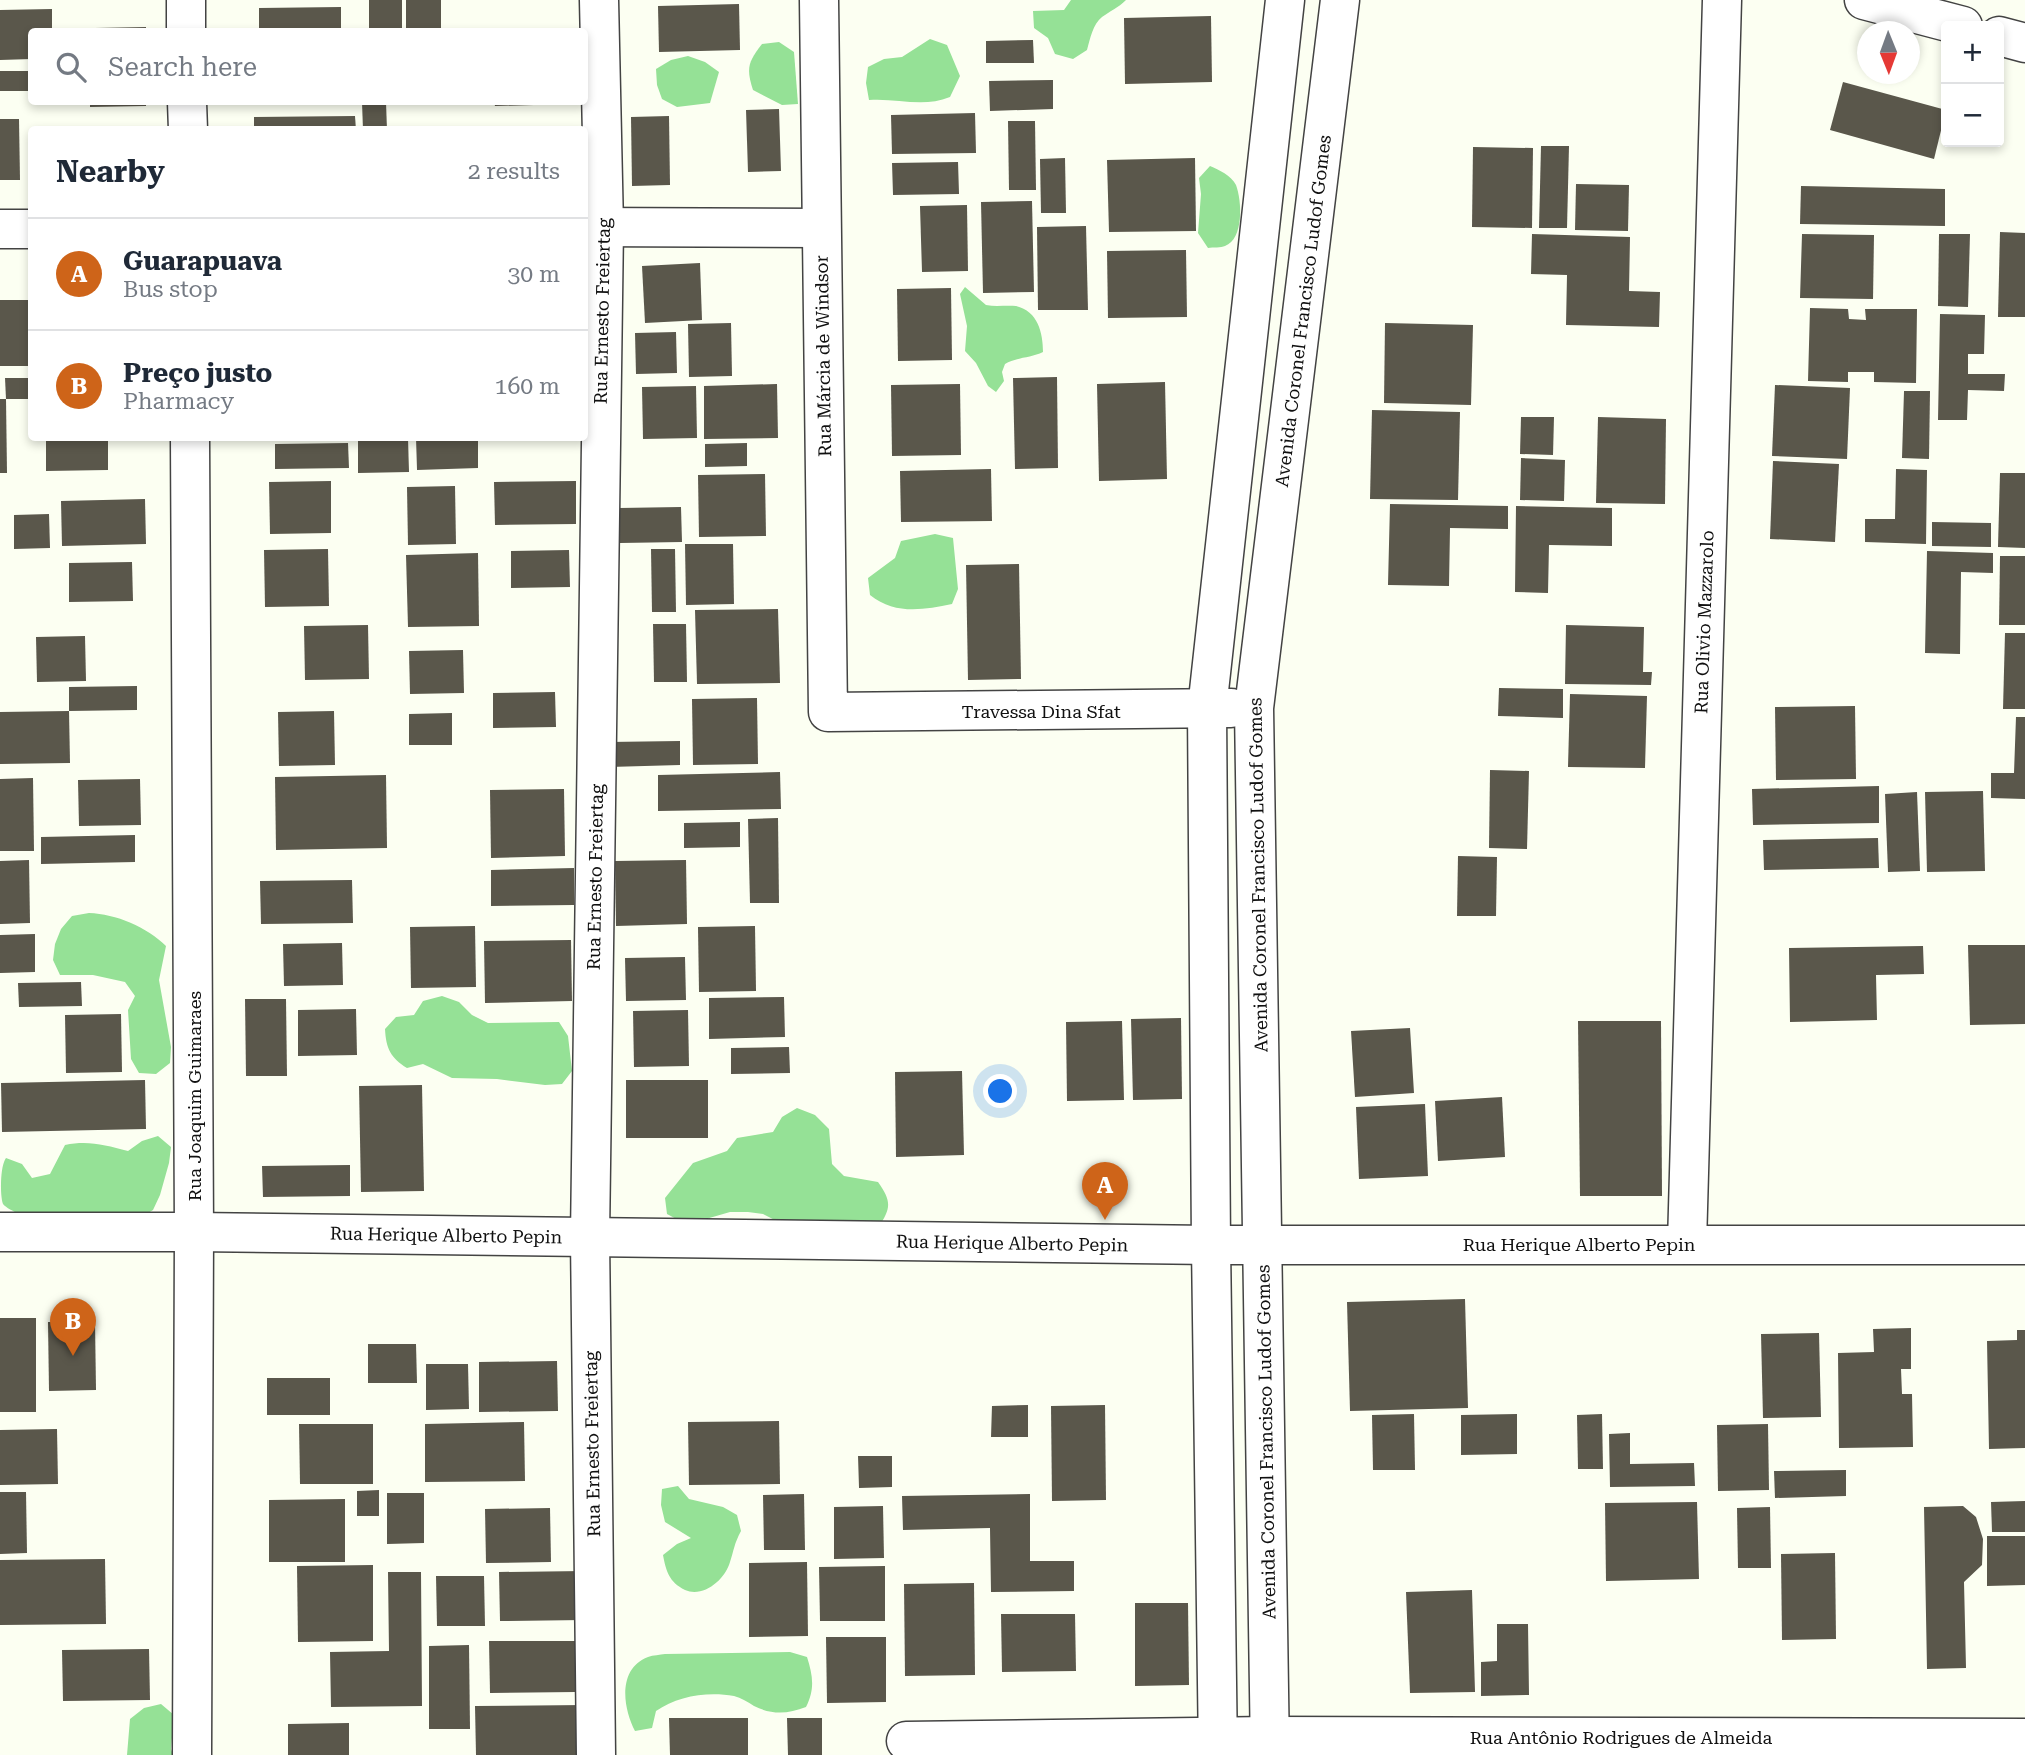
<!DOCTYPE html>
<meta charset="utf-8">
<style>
:root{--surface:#fff;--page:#f6f6f7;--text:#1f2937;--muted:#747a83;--line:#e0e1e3;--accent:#ce6419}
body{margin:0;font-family:"Roboto Serif",serif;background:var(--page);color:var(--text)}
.controls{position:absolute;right:21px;top:21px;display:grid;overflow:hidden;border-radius:7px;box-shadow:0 4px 10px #0003}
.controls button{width:63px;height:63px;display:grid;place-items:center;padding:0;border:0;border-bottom:2px solid var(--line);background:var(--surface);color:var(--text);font:35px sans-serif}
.compass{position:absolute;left:1857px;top:21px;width:63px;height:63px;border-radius:50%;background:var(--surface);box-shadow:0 4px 10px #0003;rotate:179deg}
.you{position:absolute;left:1001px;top:1092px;width:24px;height:24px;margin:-18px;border:5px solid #fff;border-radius:50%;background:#1a73e8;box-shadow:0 0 0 10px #1a73e833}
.badge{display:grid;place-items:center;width:46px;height:46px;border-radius:50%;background:var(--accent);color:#fff;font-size:23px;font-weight:700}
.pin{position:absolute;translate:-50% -58px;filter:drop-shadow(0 2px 4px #0008)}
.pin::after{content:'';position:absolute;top:37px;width:24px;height:21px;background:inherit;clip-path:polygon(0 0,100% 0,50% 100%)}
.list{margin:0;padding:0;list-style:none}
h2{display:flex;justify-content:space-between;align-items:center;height:91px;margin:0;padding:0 28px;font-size:30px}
h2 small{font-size:23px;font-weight:400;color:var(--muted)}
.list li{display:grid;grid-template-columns:46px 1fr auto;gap:21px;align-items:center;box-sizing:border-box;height:112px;padding:0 28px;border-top:2px solid var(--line)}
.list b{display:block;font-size:26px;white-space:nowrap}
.list p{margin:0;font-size:23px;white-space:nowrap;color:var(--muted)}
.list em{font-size:23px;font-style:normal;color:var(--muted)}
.icon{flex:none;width:38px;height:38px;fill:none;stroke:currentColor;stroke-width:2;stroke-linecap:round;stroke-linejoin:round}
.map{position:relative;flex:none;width:2025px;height:1755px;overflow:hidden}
.search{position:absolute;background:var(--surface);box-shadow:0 4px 10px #0003;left:28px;top:28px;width:560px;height:77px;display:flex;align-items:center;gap:18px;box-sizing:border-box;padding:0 24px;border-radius:7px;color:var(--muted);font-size:26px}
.panel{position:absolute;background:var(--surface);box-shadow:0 4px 10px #0003;left:28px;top:126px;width:560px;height:315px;border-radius:7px}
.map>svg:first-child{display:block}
.forest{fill:#95e196}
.building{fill:#5a574b}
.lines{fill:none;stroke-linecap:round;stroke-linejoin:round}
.minor-casing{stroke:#434343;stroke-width:41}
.minor{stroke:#fff;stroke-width:38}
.labels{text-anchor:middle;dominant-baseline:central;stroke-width:7;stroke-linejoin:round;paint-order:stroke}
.street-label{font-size:18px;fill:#101010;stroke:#fff}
</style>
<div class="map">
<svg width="2025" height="1755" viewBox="0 0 2025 1755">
<rect width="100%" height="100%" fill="#fcfff2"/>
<g class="forest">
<path d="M1071,0H1126C1118,8 1110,11 1102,17C1093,24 1090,39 1087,50L1073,59L1055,54L1048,38L1034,28L1033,11L1064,10Z"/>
<path d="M930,39L947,45L960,76L950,97C923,108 898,98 869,100L866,83L868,67L884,59L902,57Z"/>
<path d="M779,42L794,52L798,104L782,105L753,90C746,68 748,62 762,44Z"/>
<polygon points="688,56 705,62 719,72 710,103 677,107 662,99 657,85 656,69 671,60"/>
<polygon points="55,126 143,127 145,129 51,129"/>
<path d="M1210,166C1219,170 1231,175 1236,185C1242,201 1244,239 1225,246C1221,248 1213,247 1208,248L1198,233L1201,194L1199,178Z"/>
<path d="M965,287L986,305C996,307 1006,305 1016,306C1038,311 1043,333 1043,352C1031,358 1017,357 1005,364L1002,372L1004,381L996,392L988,386L976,363L965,351L967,326L960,294Z"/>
<path d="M935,534L953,538L958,589L952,604C923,610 895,615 870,595L868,578L895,558L901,541Z"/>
<path d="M89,913C116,914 147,927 166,946L159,980L171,1047L170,1063L156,1074L139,1073L131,1059L128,1010L135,996L125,982L93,975H60L53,960L55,944L61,929L72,916Z"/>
<path d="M442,996L459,1002L472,1015L488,1023L559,1022L568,1036L572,1071L562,1084L545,1085L497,1079L452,1078L423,1064L407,1068C391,1058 386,1049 385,1029L396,1017L414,1015L423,1001Z"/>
<path d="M797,1108L815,1115L829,1129L832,1164L844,1176L878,1182C892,1202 891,1208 878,1228L792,1229L763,1214L748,1212H730L699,1221L682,1222L667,1214L665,1198L693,1163L727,1151L737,1138L773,1132L782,1117Z"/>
<path d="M158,1136L171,1147L169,1163L160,1195L153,1210L138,1219L18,1214C14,1211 6,1208 3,1204C0,1195 0,1166 6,1158L22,1164L32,1178L50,1174L65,1145C88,1140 105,1145 128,1151L142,1141Z"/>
<path d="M678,1486L689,1499L723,1507L737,1515L741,1531C734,1544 734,1550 730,1562C725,1580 703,1598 685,1590C669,1582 666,1571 663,1555L677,1544L691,1538L665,1522L661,1505L662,1489Z"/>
<path d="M790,1652L807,1657C813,1676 815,1689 806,1707C788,1714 772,1715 754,1706C748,1702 741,1698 734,1696C708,1691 677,1696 656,1711L652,1728L635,1731C623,1708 617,1669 648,1657C653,1655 660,1655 665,1654Z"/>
<polygon points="161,1704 174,1715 171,1749 173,1755 127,1755 130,1719 144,1708"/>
</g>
<g class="building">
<rect x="369" y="0" width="33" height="32"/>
<rect x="406" y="0" width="35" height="32"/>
<polygon points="739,4 740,50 659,52 658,6"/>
<polygon points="341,7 341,32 259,32 259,8"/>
<polygon points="52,9 52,32 32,32 32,59 0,60 0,10"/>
<polygon points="1211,16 1212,82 1125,84 1124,18"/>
<polygon points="146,27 146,32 95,32 95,28"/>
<polygon points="1033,40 1034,63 986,63 986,41"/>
<rect x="0" y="71" width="32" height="20"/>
<polygon points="1053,80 1053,109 990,111 989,81"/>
<polygon points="1843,82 1946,110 1934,159 1830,130"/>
<polygon points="90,102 146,102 146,106 90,107"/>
<polygon points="362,102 386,102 387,130 363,130"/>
<polygon points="494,102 568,102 568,104 495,106"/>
<polygon points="779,109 781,171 748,172 746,110"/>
<polygon points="975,113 976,153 892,154 891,115"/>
<polygon points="355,116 356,130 254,130 254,117"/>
<polygon points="669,116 670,185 632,186 631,117"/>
<polygon points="0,119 19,119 20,180 0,180"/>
<polygon points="1008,121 1035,121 1036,190 1009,190"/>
<polygon points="1541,146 1569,146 1567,228 1539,228"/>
<polygon points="1473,147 1533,148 1532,228 1472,227"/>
<polygon points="1065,158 1066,213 1041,213 1040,159"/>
<polygon points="1195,158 1196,231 1109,232 1107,160"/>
<polygon points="958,162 959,194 893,195 892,163"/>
<polygon points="1576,184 1629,185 1628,231 1575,230"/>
<polygon points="1801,186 1945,189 1945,226 1800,224"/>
<polygon points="1032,201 1034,292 983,293 981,202"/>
<polygon points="967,205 968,271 922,272 920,206"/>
<polygon points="1086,226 1088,310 1038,310 1037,227"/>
<polygon points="2000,232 2025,233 2025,317 1998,317"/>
<polygon points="1532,234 1630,237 1629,291 1660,292 1659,327 1566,325 1567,275 1531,274"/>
<polygon points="1802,234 1874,235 1873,299 1800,298"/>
<polygon points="1939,234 1970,234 1968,307 1938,306"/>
<polygon points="1186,250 1187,317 1108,318 1107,251"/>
<polygon points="700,263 702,320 645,323 642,266"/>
<polygon points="951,288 952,360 898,361 897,289"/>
<rect x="0" y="300" width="32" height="66"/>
<polygon points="1810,308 1848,309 1849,319 1866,320 1865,309 1917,309 1916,383 1874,382 1874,372 1848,372 1848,382 1808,381"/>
<polygon points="1940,314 1985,315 1984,354 1968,354 1968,374 2005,374 2004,391 1968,390 1967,420 1938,420"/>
<polygon points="731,323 732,376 689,377 688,324"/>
<polygon points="1385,323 1473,325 1471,405 1384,403"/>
<polygon points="676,332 677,373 636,374 635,333"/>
<polygon points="1057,377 1058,468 1015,469 1013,378"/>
<polygon points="5,378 32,378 32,399 6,399"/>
<polygon points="1165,382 1167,479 1099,481 1097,384"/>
<polygon points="777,384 778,438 704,439 704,386"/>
<polygon points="960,384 961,455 892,456 891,385"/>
<polygon points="1775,385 1850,388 1847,459 1772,456"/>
<polygon points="696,386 697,438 643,439 642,387"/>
<polygon points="1904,391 1930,391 1929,459 1902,458"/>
<polygon points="0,399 6,399 7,473 0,473"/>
<polygon points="1372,410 1460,412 1458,500 1370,499"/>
<polygon points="1521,417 1554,417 1553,455 1520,454"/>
<polygon points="1598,417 1666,419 1665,504 1596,503"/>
<polygon points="46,438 108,438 108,470 46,471"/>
<polygon points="358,438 408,438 409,472 358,473"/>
<polygon points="416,438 478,438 478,468 417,470"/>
<polygon points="348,443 349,468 275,469 275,444"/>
<polygon points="747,443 747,466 705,467 705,444"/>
<polygon points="1521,458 1565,460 1564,501 1520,500"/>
<polygon points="1773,461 1839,464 1835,542 1770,539"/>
<polygon points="991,469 992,521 901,522 900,471"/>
<polygon points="1896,469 1927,470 1926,544 1865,542 1865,519 1895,519"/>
<polygon points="2000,473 2025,473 2025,548 1998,547"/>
<polygon points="765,474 766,536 699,537 698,475"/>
<polygon points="331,481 331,533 270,534 269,482"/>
<polygon points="576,481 576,524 495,525 494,482"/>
<polygon points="455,486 456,544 408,545 407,487"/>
<polygon points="145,499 146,544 62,546 61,501"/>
<polygon points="1390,504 1508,506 1508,529 1450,528 1449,586 1388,585"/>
<polygon points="1516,506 1612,508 1612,546 1549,545 1548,593 1515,592"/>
<polygon points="681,507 682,542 620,543 619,508"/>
<polygon points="49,514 50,548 14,549 14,515"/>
<polygon points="1932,522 1991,523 1991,547 1932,546"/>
<polygon points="685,544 733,544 734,604 686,605"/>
<polygon points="328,549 329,606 265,607 264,550"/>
<polygon points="651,549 675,549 676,612 652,612"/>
<polygon points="569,550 570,587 511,588 511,551"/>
<polygon points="1927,551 1993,553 1993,573 1961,572 1960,654 1925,653"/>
<polygon points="478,553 479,626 408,627 406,555"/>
<polygon points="2000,556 2025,556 2025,625 1999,625"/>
<polygon points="132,562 133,601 69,602 69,563"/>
<polygon points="1019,564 1021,679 968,680 966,565"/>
<polygon points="778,609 780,683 697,684 695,610"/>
<polygon points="653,624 686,624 687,682 654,682"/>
<polygon points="368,625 369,679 305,680 304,626"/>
<polygon points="1566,625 1644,627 1643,672 1652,672 1651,685 1565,684"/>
<polygon points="2005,633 2025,633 2025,709 2003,709"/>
<polygon points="85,636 86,681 37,682 36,637"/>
<polygon points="463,650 464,693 410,694 409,651"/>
<polygon points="137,686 137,710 69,711 69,687"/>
<polygon points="1499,688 1563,689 1563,718 1498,716"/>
<polygon points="555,692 556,727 493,728 493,693"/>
<polygon points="1570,694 1647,696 1645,768 1568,767"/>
<polygon points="757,698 758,764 693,765 692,699"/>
<polygon points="1855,706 1856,779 1776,780 1775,707"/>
<polygon points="69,711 70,763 0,764 0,712"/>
<polygon points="334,711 335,765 279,766 278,712"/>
<polygon points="452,713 452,745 409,745 409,714"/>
<polygon points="2016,717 2025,717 2025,799 1991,798 1991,773 2014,773"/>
<polygon points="680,741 680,765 609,767 608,742"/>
<polygon points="1490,770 1529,771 1527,849 1489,848"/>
<polygon points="780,772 781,809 658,811 658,775"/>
<polygon points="386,775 387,848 276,850 275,777"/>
<polygon points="33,778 34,851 0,851 0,779"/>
<polygon points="140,779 141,825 79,826 78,780"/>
<polygon points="1879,786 1879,823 1753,825 1752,789"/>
<polygon points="564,789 565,856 491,858 490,790"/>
<polygon points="1983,791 1985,871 1927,872 1925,792"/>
<polygon points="1917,792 1920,871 1888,872 1885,794"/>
<polygon points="778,818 779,903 750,903 748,819"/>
<polygon points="740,822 740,847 684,848 684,823"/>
<polygon points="135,835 135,862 41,864 41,837"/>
<polygon points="1878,838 1879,868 1764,870 1763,840"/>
<polygon points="1458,856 1497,857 1496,916 1457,916"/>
<polygon points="29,860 30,923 0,924 0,861"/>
<polygon points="686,860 687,924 616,926 615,861"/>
<polygon points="574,868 574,905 491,906 491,870"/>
<polygon points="352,880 353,923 261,924 260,881"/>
<polygon points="475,926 476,987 411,988 410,927"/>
<polygon points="755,926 756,991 699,992 698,927"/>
<polygon points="35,934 35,972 0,973 0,935"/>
<polygon points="571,940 572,1001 485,1003 484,941"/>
<polygon points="342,943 343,985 284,986 283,944"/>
<polygon points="1968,945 2025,945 2025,1024 1970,1025"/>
<polygon points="1923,946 1924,974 1876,975 1877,1020 1790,1022 1789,948"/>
<polygon points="685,957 686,1000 626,1001 625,958"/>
<polygon points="81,982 82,1006 19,1007 18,983"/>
<polygon points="784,997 785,1037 709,1039 709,998"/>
<polygon points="245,999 286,999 287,1076 246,1076"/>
<polygon points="356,1009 357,1055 298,1056 298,1010"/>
<polygon points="688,1010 689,1066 634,1067 633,1011"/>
<polygon points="121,1014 122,1072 66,1073 65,1015"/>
<polygon points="1181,1018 1182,1099 1133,1100 1131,1019"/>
<polygon points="1122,1021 1124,1100 1067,1101 1066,1022"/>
<polygon points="1578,1021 1661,1021 1662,1196 1580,1196"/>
<polygon points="1410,1028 1414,1093 1355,1097 1351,1031"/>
<polygon points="789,1047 790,1073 731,1074 731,1048"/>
<polygon points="962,1071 964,1155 896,1157 895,1072"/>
<polygon points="145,1080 146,1129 2,1132 1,1083"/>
<rect x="626" y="1080" width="82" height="58"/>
<polygon points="422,1085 424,1191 361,1192 359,1086"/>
<polygon points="1502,1097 1505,1157 1438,1161 1435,1101"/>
<polygon points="1425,1104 1428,1176 1359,1179 1356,1107"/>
<polygon points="350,1165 350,1196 263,1197 262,1166"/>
<polygon points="1465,1299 1468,1408 1350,1411 1347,1302"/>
<rect x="0" y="1318" width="36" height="94"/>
<polygon points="48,1322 95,1322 96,1390 49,1391"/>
<polygon points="1911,1328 1911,1369 1901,1369 1902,1394 1912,1394 1913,1447 1839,1448 1838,1353 1874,1352 1873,1329"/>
<polygon points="2017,1330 2025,1330 2025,1448 1989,1449 1987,1341 2017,1340"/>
<polygon points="1819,1333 1821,1417 1763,1418 1761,1334"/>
<polygon points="368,1344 416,1344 417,1383 368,1383"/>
<polygon points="557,1361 558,1411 479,1412 479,1362"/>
<polygon points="426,1364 468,1364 469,1409 426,1410"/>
<rect x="267" y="1378" width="63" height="37"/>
<polygon points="1028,1405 1028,1437 991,1437 992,1406"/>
<polygon points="1105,1405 1106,1500 1052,1501 1051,1406"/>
<polygon points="1414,1414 1415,1470 1373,1470 1372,1415"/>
<polygon points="1517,1414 1517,1454 1461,1455 1461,1415"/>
<polygon points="1602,1414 1603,1469 1578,1469 1577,1415"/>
<polygon points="779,1421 780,1484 689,1485 688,1422"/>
<polygon points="524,1422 525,1481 425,1482 425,1424"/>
<polygon points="299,1424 373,1424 373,1484 300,1484"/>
<polygon points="1768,1424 1769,1490 1718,1491 1717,1425"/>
<polygon points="57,1429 58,1484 0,1485 0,1430"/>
<polygon points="1630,1433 1630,1464 1694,1463 1695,1486 1610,1487 1609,1434"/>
<polygon points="858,1456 892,1456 892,1487 859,1488"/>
<polygon points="1846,1470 1846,1496 1775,1498 1774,1471"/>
<polygon points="379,1490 379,1516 357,1516 357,1491"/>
<polygon points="0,1492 26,1492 27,1553 0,1554"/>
<polygon points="387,1493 424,1493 424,1543 387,1544"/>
<polygon points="804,1494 805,1550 764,1550 763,1495"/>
<polygon points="1030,1494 1030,1561 1074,1561 1074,1591 991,1592 990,1528 903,1530 902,1496"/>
<polygon points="345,1499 345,1562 269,1562 269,1500"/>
<polygon points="2025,1501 2025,1532 1992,1532 1991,1502"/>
<polygon points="1697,1502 1699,1579 1606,1581 1605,1503"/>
<polygon points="883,1506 884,1558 834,1559 834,1507"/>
<polygon points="1963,1506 1976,1517 1983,1539 1982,1565 1964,1582 1966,1668 1927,1669 1924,1507"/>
<polygon points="1770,1507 1771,1568 1738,1568 1737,1508"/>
<polygon points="550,1508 551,1562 486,1563 485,1509"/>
<polygon points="1987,1536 2025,1536 2025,1585 1987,1586"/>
<polygon points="1835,1553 1836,1639 1782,1640 1781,1554"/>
<polygon points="105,1559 106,1624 0,1625 0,1560"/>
<polygon points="807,1562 808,1636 749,1637 749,1563"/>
<polygon points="373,1565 373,1641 298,1642 297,1566"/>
<polygon points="885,1566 885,1621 820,1621 819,1567"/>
<polygon points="584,1571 584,1620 500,1621 499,1572"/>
<polygon points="388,1572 421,1572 422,1706 331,1707 330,1652 389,1651"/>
<polygon points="436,1576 484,1576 485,1626 437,1626"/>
<polygon points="974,1583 975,1675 905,1676 904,1584"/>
<polygon points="1472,1590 1475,1692 1410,1693 1406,1592"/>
<polygon points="1135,1603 1188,1603 1189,1685 1135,1686"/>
<polygon points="1001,1614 1075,1614 1076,1671 1002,1672"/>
<polygon points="1497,1624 1528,1624 1529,1695 1481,1696 1481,1662 1497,1661"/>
<polygon points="826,1637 886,1637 886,1702 827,1703"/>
<polygon points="489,1641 576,1641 576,1692 490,1693"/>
<polygon points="469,1645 470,1729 429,1729 429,1646"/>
<polygon points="149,1649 150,1700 63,1701 62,1650"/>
<polygon points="585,1705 585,1755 476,1755 475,1706"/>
<polygon points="669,1718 748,1718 748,1755 670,1755"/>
<polygon points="787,1718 822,1718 822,1755 788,1755"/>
<polygon points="349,1723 349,1755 288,1755 288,1724"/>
</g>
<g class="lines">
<g class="minor-casing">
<g id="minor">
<polyline points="186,0 186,32"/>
<polyline points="819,0 828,712 1231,708"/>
<polyline points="1864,0 1963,26"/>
<polyline points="1999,36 2025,43"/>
<polyline points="187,102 188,130"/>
<polyline points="584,227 821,228"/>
<polyline points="0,229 32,229"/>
<polyline points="190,438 194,1232 192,1755"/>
<polyline points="0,1232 194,1232 1211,1245 2025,1245"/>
<polyline points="1687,1244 1722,0"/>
<polyline points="906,1741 1269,1736 2025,1738"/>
<polyline points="596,1755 590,1237 604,227 599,0"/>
<polyline points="1218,1755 1211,1245 1207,709 1285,0"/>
<polyline points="1270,1755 1254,708 1340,0"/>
</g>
</g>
<use href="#minor" class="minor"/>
</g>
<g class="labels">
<g class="street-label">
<text transform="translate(602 311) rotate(-89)">Rua Ernesto Freiertag</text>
<text transform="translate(1303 311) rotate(-83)">Avenida Coronel Francisco Ludof Gomes</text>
<text transform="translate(823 356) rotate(-91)">Rua Márcia de Windsor</text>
<text transform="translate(1704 622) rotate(-88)">Rua Olivio Mazzarolo</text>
<text x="1041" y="711">Travessa Dina Sfat</text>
<text transform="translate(1258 875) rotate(-91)">Avenida Coronel Francisco Ludof Gomes</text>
<text transform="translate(595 877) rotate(-89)">Rua Ernesto Freiertag</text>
<text transform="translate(194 1096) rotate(-90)">Rua Joaquim Guimaraes</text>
<text transform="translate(446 1235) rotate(1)">Rua Herique Alberto Pepin</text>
<text transform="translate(1012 1243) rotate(1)">Rua Herique Alberto Pepin</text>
<text x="1579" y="1244">Rua Herique Alberto Pepin</text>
<text transform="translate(1266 1442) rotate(-91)">Avenida Coronel Francisco Ludof Gomes</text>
<text transform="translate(592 1444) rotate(-91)">Rua Ernesto Freiertag</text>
<text x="1621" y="1737">Rua Antônio Rodrigues de Almeida</text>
</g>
</g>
</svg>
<div class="controls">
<button>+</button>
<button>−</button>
</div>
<svg class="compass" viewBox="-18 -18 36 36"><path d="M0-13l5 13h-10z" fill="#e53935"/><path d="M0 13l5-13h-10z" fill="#747a83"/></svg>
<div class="you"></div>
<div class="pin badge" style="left:1105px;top:1220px">A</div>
<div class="pin badge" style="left:73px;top:1356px">B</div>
<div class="search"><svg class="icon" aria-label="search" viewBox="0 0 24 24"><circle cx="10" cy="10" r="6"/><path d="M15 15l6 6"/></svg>Search here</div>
<section class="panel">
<h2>Nearby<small>2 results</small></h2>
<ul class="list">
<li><span class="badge">A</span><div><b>Guarapuava</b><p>Bus stop</p></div><em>30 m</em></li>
<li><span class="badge">B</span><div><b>Preço justo</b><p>Pharmacy</p></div><em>160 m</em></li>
</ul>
</section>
</div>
